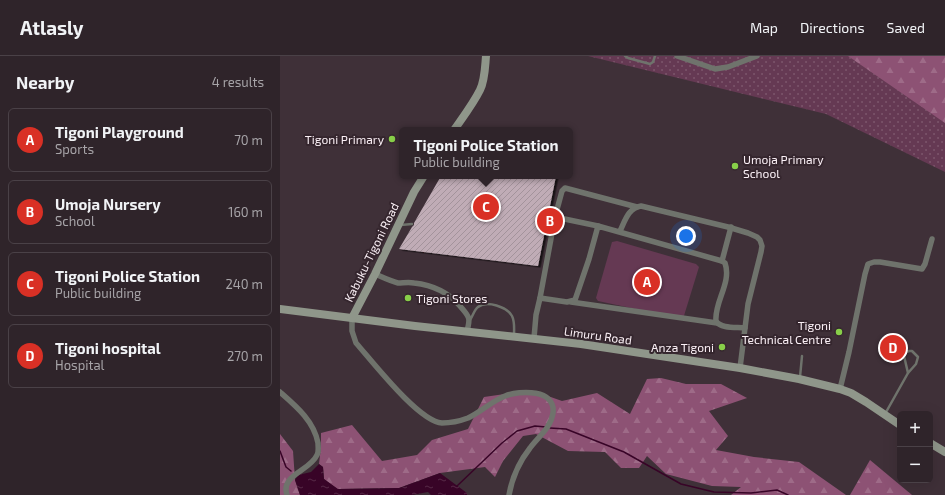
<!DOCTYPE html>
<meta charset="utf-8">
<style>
:root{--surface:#2f242a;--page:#372c32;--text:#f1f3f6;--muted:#a7a4a8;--line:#4a4147;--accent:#d93025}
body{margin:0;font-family:"Exo 2",sans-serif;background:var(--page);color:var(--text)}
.controls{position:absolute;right:12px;bottom:12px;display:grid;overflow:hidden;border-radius:6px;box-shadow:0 4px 16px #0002}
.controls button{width:36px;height:36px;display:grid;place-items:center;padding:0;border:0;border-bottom:1px solid var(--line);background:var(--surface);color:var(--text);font:20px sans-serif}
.you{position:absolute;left:406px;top:180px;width:14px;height:14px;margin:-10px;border:3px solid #fff;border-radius:50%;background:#1a73e8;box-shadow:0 0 0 6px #1a73e833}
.badge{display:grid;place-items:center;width:26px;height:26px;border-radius:50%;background:var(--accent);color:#fff;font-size:13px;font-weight:700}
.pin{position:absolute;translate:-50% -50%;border:2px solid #fff;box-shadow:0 1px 4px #0006}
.popup{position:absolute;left:119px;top:71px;width:174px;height:52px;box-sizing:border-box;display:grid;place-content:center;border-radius:6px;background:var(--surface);filter:drop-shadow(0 1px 3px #0005);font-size:13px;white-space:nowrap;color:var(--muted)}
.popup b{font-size:15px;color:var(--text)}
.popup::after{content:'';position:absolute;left:50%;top:100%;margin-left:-8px;border:8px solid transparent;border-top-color:var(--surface)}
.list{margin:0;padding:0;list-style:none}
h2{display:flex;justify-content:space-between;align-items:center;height:52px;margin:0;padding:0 16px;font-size:17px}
h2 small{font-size:13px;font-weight:400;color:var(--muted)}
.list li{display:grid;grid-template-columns:26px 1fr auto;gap:12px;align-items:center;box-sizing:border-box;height:64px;margin:0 8px 8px;padding:0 8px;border:1px solid var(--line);border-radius:6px}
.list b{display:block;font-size:15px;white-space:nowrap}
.list p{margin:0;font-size:13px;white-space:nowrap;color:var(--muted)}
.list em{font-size:13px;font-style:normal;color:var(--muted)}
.map{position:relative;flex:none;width:665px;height:439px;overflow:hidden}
header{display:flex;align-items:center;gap:24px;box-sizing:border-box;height:56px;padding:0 20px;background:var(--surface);border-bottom:1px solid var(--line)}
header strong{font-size:19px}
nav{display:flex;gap:22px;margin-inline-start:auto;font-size:14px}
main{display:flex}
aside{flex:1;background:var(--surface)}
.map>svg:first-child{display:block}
.grass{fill:url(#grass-dots)}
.forest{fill:url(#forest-firs)}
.green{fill:#653953}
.water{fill:url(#water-ripples)}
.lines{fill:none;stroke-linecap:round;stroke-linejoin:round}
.stream{stroke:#380427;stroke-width:1.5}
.building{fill:url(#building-hatch);filter:url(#shadow)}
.service{stroke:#6f736c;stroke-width:2.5}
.minor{stroke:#6f736c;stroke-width:5.5}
.secondary{stroke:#8f968a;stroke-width:8}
.poi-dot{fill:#88cf49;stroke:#35262e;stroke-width:1.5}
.labels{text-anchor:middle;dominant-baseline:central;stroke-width:4;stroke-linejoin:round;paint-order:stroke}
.poi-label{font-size:12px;fill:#fbf0f6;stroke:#35262e;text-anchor:end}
.street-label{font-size:12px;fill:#fbf0f6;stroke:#35262e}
</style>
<header>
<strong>Atlasly</strong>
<nav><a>Map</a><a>Directions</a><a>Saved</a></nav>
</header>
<main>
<aside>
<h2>Nearby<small>4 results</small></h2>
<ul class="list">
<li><span class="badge">A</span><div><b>Tigoni Playground</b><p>Sports</p></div><em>70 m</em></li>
<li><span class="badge">B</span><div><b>Umoja Nursery</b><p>School</p></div><em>160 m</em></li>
<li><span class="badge">C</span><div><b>Tigoni Police Station</b><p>Public building</p></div><em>240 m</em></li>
<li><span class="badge">D</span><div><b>Tigoni hospital</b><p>Hospital</p></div><em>270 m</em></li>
</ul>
</aside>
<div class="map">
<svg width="665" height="439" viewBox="0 0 665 439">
<defs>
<pattern id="grass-dots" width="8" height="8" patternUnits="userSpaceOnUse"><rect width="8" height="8" fill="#653953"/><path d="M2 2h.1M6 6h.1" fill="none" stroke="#7c566c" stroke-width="1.8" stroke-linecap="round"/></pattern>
<pattern id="forest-firs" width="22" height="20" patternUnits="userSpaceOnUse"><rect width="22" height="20" fill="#8d5274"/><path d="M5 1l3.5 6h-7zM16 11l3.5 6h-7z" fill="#9e6b88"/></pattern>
<pattern id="water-ripples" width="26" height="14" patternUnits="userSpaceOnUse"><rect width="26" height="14" fill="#380427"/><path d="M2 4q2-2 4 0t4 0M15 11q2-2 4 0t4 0" fill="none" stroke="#562947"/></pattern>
<pattern id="building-hatch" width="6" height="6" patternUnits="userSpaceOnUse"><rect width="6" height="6" fill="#c0acb6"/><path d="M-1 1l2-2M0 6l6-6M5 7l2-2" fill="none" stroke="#a3939b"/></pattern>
<filter id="shadow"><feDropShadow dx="2.5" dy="1.5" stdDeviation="0" flood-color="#0009"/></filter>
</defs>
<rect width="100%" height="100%" fill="#3f3038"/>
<polygon class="grass" points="308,0 665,0 665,116 546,58"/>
<g class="forest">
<polygon points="568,0 665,0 665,67"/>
<polygon points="381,322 406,328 441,328 467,342 429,355 448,380 436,394 474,401 519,406 566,439 451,439 461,431 432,430 386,418 367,400 359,412 341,412 325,396 288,395 256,378 243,380 223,405 215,421 205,411 160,417 119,432 57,433 44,423 43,411 39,408 41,391 41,377 72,369 102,405 137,399 152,384 188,373 204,341 251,334 282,345 317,337 350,358 367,323"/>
<polygon points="0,378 13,395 15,424 20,439 0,439"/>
<polygon points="590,404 632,439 570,439"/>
</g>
<polygon class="green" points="337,185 416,208 419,211 403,263 318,245 316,242 332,186"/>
<polygon class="water" points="39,408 43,411 44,423 58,433 119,432 160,417 187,437 187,439 151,439 148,436 132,439 20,439 15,424 18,419 31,416"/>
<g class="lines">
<g class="stream">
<polyline points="270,372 286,373 344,396 401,428 434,436 471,437 497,434 508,439"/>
<polyline points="0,395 6,411 11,415"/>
<polyline points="177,430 222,387 237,375 255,370 266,371"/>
</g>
</g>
<polygon class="building" points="161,120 276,120 258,210 119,193 132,171 134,169 134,167"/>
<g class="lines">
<g class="service">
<polyline points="345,0 348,2 370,8 373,6 375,0"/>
<polyline points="121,169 132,168"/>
<path d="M190,264C193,260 194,254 198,251C207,244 227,251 232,260C235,266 234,273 234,279"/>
<polygon points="629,295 632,295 638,301 636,308 628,317 624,300 624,297"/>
<polyline points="520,321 522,300"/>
<polyline points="605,358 628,317"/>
</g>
<g class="minor">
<polyline points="397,0 435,13 448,11 477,0"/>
<polyline points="275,161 282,135 285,132 357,151"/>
<path d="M340,175C345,165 348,152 361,150L448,171L468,177L477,181L480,184L482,190L481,196L468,248L460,312"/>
<polyline points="442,205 451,171"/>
<path d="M95,218C102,221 110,225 118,227C123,227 129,226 134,227C152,229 169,237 180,250C189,261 191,261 187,275"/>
<polyline points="260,242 275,161 318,170"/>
<polyline points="291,246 437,267"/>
<path d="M72,262V275L76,287C92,305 139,366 162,367C170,367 180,365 188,362C201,356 212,345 225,340C240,334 276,333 273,357C271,372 258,381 250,392C239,406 232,422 229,439"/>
<path d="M254,282L256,259L260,242L287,246L295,244L309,203L318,170L442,205L445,207C452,227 434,246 436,265C441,273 456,271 465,272"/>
<polyline points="560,333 569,296 585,218 588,208 594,206 600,206 642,213 645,208 652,183"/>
<path d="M0,336C16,350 34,365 38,387C38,391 39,396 37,399C30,415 0,419 7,439"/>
</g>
<g class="secondary">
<path d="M174,74C183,61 193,48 200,34C205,24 205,11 206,0"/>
<polyline points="0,253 135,270 301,288 460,312 519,323 560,333 571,337 586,346 620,369"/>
<polyline points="72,262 95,218 134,136 144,120"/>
<polyline points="650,387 665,396"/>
</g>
</g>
<g class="poi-dot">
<circle cx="112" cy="83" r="4"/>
<circle cx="455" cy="110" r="4"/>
<circle cx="128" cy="242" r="4"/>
<circle cx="559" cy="276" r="4"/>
<circle cx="442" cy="291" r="4"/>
</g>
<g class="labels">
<g class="poi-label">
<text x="104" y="83">Tigoni Primary</text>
<text x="463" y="103" text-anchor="start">Umoja Primary<tspan x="463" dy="14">School</tspan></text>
<text x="136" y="242" text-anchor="start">Tigoni Stores</text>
<text x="551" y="269">Tigoni<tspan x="551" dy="14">Technical Centre</tspan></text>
<text x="434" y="291">Anza Tigoni</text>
</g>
<g class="street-label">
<text transform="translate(91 196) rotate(-64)">Kabuku-Tigoni Road</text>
<text transform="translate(318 279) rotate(8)">Limuru Road</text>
</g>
</g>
</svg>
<div class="controls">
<button>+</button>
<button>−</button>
</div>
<div class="you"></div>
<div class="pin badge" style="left:367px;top:226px">A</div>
<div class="pin badge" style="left:270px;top:165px">B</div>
<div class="pin badge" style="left:206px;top:151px">C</div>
<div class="popup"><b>Tigoni Police Station</b>Public building</div>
<div class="pin badge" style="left:613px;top:292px">D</div>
</div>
</main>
